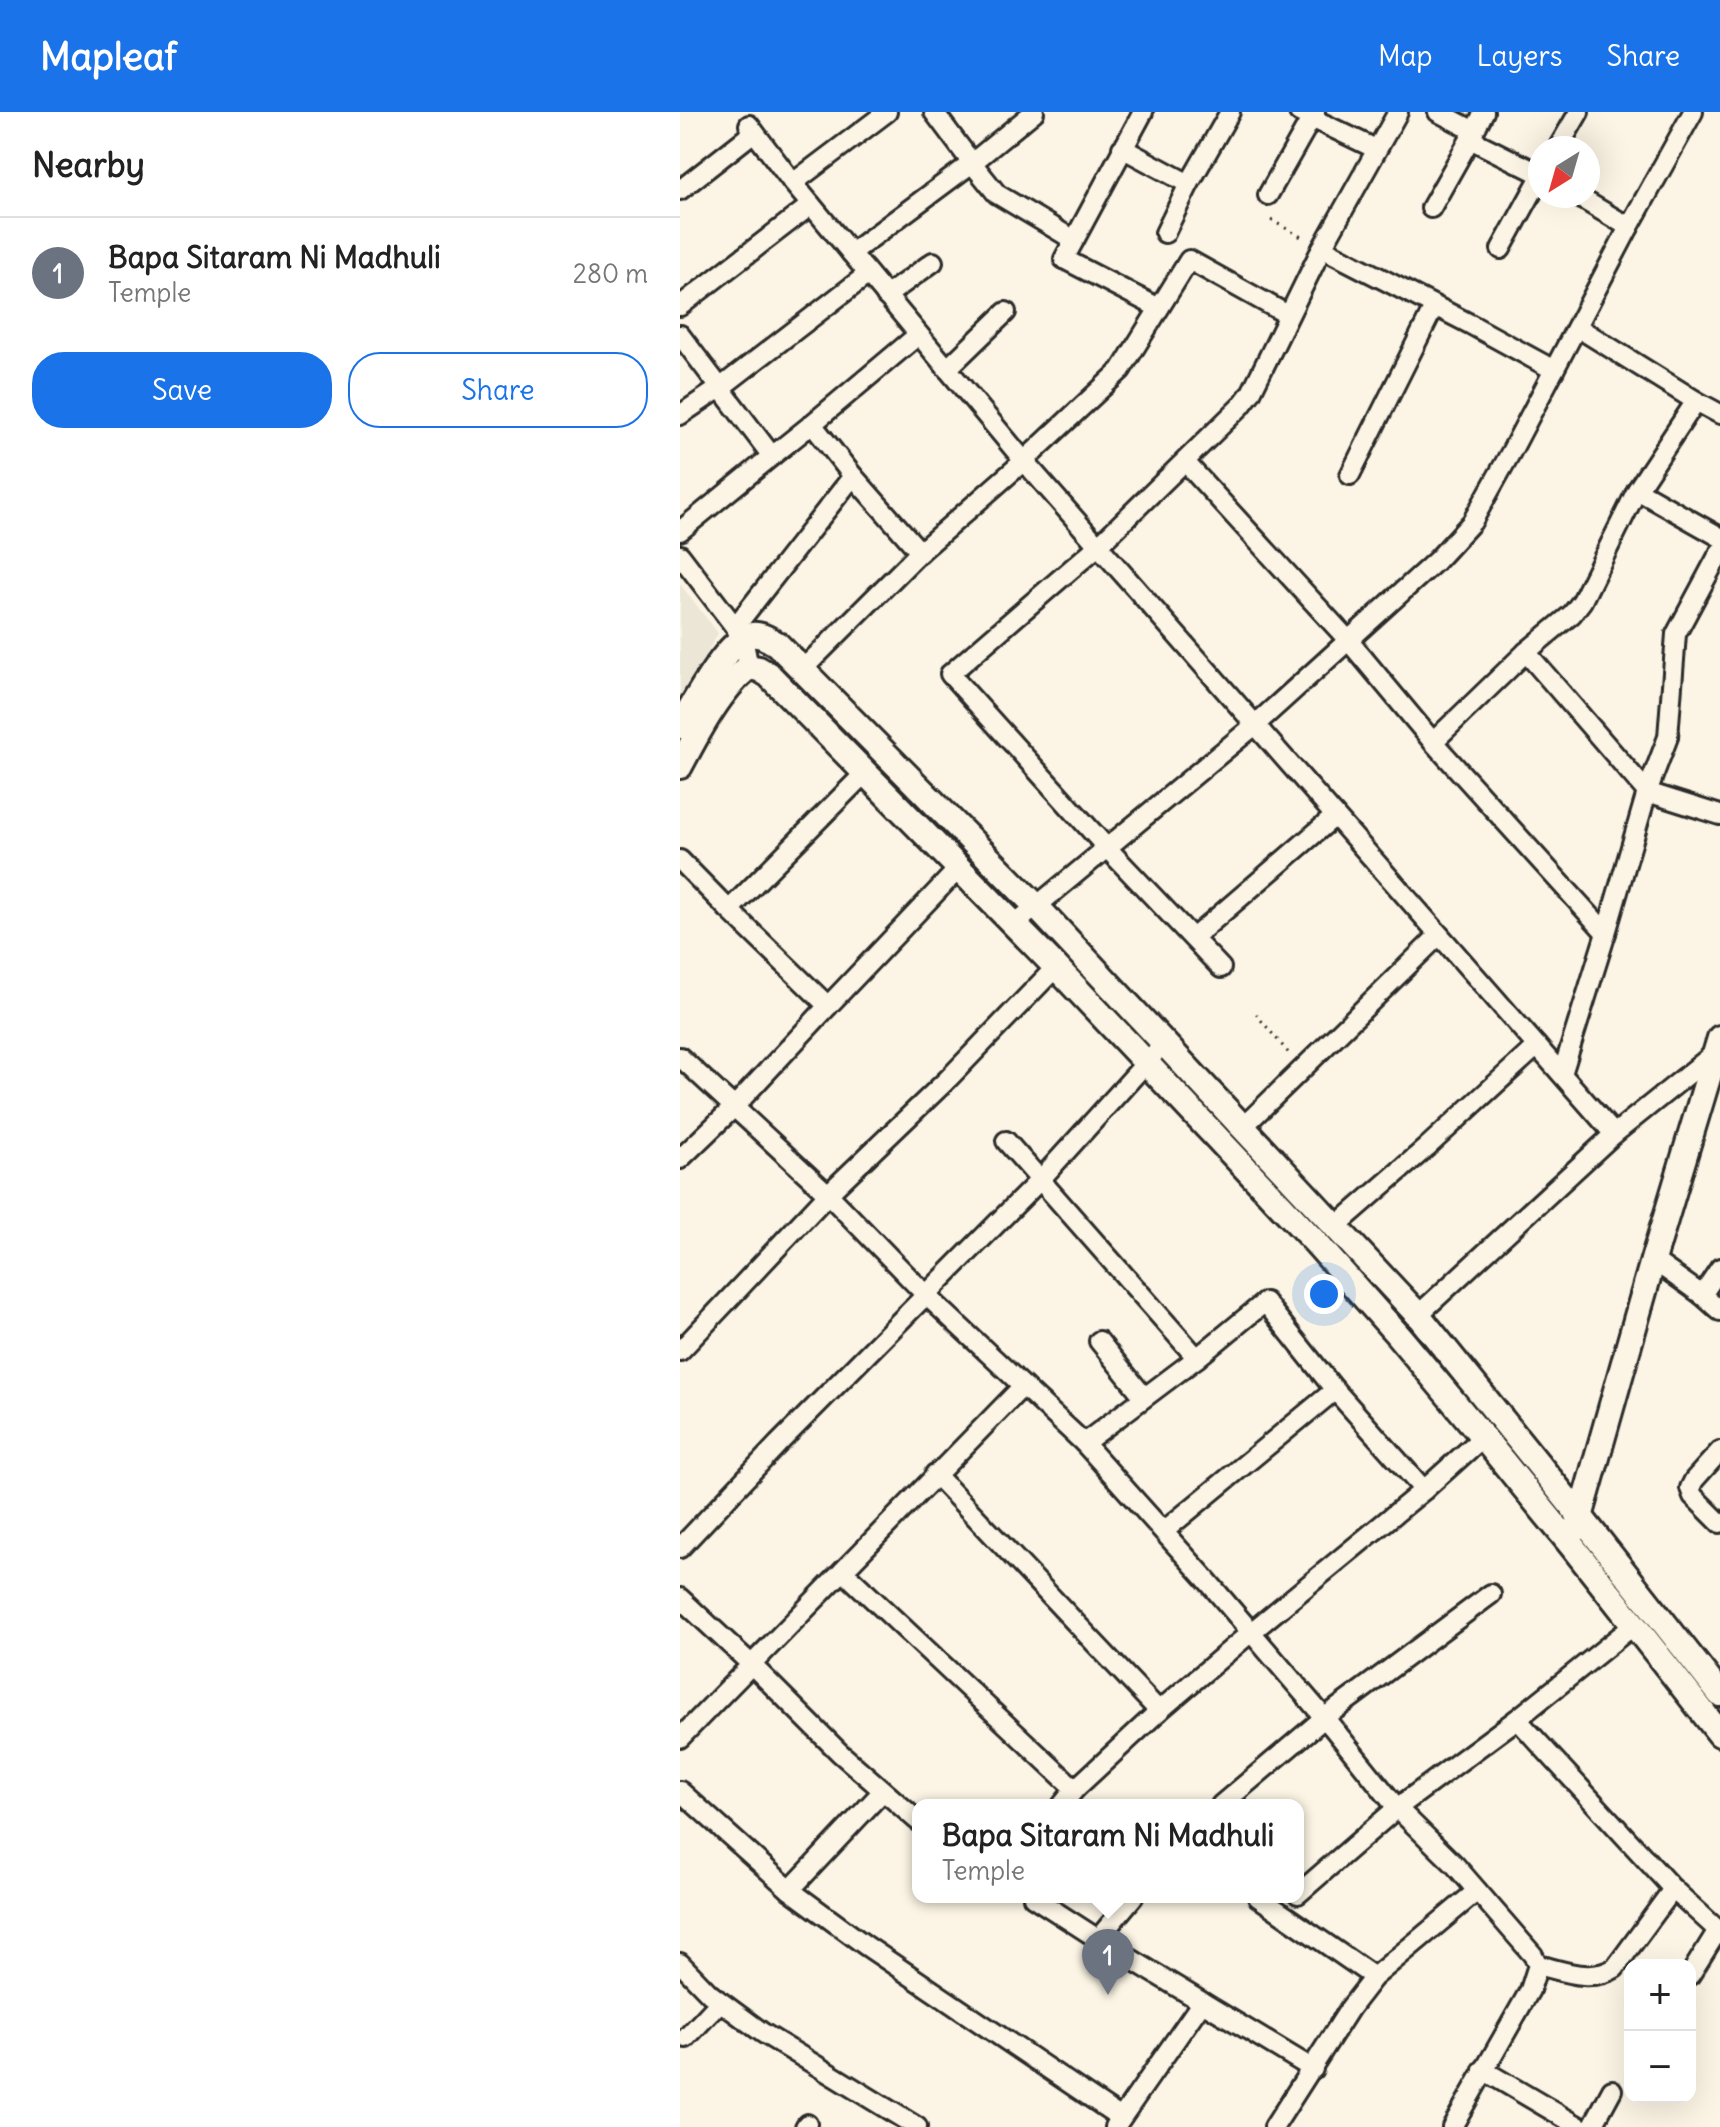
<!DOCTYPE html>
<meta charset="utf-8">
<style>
:root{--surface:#fff;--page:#f6f6f6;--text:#222;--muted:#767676;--line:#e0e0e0;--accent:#1a73e8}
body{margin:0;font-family:Delius,sans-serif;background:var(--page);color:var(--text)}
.controls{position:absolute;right:24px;bottom:24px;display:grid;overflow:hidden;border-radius:16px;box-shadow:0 8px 32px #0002}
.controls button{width:72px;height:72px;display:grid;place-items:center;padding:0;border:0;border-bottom:2px solid var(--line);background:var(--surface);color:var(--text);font:40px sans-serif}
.compass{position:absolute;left:848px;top:24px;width:72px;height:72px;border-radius:50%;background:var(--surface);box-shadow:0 8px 32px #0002;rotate:217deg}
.you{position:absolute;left:644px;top:1182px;width:28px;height:28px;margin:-20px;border:6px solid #fff;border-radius:50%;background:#1a73e8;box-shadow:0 0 0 12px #1a73e833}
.badge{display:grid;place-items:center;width:52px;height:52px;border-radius:50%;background:var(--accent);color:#fff;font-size:26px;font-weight:700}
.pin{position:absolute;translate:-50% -66px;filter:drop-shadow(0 2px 4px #0008)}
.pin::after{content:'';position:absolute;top:42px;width:28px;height:24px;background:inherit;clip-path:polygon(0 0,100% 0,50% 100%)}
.popup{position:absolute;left:232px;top:1687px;width:392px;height:104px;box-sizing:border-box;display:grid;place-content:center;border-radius:16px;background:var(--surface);filter:drop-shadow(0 2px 6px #0005);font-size:26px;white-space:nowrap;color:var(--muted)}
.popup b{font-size:30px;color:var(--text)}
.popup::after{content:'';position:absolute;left:50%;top:100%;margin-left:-16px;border:16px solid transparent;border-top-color:var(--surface)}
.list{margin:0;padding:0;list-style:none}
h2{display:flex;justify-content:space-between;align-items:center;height:104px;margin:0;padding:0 32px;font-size:34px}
h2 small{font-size:26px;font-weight:400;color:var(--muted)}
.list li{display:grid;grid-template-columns:52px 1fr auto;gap:24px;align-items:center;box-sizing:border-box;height:112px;padding:0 32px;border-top:2px solid var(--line)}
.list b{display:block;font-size:30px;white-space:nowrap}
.list p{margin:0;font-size:26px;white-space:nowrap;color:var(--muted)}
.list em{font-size:26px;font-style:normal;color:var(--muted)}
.actions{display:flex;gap:16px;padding:24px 32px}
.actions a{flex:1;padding:18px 0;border:2px solid var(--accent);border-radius:32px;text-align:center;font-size:28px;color:var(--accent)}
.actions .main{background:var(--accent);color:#fff}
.map{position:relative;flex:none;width:1040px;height:2015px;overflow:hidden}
header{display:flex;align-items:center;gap:48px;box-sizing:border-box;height:112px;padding:0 40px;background:var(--accent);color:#fff}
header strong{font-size:38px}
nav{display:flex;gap:44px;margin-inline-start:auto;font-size:28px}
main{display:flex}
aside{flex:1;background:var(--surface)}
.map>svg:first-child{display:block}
.built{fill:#ece6d7}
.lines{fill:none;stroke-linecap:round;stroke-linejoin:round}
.minor-casing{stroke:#2b2b2b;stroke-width:24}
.tertiary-casing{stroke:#2b2b2b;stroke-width:30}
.path{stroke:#2b2b2b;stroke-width:3;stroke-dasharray:2 6;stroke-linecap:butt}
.minor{stroke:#fcf5e5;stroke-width:18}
.tertiary{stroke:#fcf5e5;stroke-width:24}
</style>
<header>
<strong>Mapleaf</strong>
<nav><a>Map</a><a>Layers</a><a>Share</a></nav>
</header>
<main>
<aside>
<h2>Nearby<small></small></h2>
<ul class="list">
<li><span class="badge" style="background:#6b7280">1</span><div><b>Bapa Sitaram Ni Madhuli</b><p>Temple</p></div><em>280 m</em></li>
</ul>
<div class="actions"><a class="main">Save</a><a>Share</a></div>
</aside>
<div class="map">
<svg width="1040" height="2015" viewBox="0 0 1040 2015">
<rect width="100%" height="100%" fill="#fcf5e5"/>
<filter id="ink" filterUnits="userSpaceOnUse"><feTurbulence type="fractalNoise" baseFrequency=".0125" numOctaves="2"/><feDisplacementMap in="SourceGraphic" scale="16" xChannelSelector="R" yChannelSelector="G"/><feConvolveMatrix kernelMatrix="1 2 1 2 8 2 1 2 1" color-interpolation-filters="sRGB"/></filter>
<g filter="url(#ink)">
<polygon class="built" points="0,472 38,521 0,590"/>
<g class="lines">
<g class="minor-casing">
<g id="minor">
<polyline points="254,0 292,51 354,0"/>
<polyline points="463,0 384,147 479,196"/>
<polyline points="619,0 696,37"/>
<polyline points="758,0 794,19"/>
<polyline points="804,0 790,27 860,62"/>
<polyline points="69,13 113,71"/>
<polyline points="442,36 509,72 550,0"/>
<polyline points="878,36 899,0"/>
<polyline points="0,78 74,20"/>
<polyline points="588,83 635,0"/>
<polyline points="897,84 949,115"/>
<polyline points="751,96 790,27"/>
<polyline points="485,121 509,72"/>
<polyline points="642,136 790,212 874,258"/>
<polyline points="821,137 860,66"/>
<polyline points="171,141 292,51 317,82 394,128"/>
<polyline points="206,184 253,150"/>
<polyline points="0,194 131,93"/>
<polyline points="608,203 509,148 441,258 344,349 934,1022 1036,940"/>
<polyline points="897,215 1016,289 957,378"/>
<polyline points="0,223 92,344 132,312 173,364 55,515 63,527 69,555"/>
<polyline points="267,257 326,200"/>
<polyline points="1016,289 1040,302"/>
<polyline points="0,303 40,276 188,162"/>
<polyline points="132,312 238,223"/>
<polyline points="506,351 668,528 753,630 846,540 892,502 902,489 957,378 1040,425"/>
<polyline points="670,363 754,195"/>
<polyline points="173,364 240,440"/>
<polyline points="0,419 92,344"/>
<polyline points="0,443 55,515"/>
<polyline points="846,540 967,680 1040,703"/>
<polyline points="123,557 240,440 344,349 113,71 207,0"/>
<polyline points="753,630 926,821"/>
<polyline points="0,748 49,798 148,894 54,995 0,1047"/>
<polyline points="49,798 184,662"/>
<polyline points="335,812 575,613 756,449 792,410 831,340 949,115 1013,0"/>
<polyline points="513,826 655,704"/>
<polyline points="541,856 426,735 270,562 418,434 561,294 571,281 642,136 718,0"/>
<polyline points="148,894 280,755"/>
<polyline points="0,945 148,1082 245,1182 404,1331 525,1466 653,1616 717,1696 775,1753 853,1843 858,1853 850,1878 772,2015"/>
<polyline points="882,962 926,821 967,680 988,625 996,522 1040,440"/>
<polyline points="563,1015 759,823"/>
<polyline points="326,1029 517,1246"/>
<polyline points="655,1115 747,1035 857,934"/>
<polyline points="973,1148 1022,1183 1040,1156"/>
<polyline points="1022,1183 1040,1199"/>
<polyline points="738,1203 934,1022"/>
<polyline points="419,1229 464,1285"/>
<polyline points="0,1239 148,1082 268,967 376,855"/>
<polyline points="404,1331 517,1246 585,1190 655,1278 744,1378"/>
<polyline points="1040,1339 1014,1368 1010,1376 1013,1384 1040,1411"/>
<polyline points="255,1362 479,1599"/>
<polyline points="484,1419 655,1278"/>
<polyline points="0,1436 98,1332 360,1068 474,942"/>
<polyline points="163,1459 395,1677"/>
<polyline points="0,1486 72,1553 160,1641 238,1709"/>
<polyline points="837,1607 993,1777 1040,1820"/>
<polyline points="0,1626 343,1274"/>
<polyline points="0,1679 110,1778 185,1833 441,2006"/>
<polyline points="382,1693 395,1677 479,1599 570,1521 744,1378 803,1325"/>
<polyline points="541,1693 644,1606 811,1482"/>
<polyline points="110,1778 202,1680"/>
<polyline points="618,1782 717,1696 837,1607 954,1513"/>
<polyline points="353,1785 418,1827 633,1957"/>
<polyline points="578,1785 694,1865"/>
<polyline points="418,1827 453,1785"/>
<polyline points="0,1851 30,1882 83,1921 237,2015"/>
<path d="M858,1853C883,1859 911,1871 935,1856L993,1777"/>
<polyline points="1010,1863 1038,1818"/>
<polyline points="6,1926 40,1890"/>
<polyline points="803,1958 900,2015"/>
<polyline points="125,2015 127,2012"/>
<polyline points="435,2015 522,1890"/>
<polyline points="594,2015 670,1896 694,1865 797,1779"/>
<polyline points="912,2015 932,1978"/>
</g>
</g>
<g class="tertiary-casing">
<g id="tertiary">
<path d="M0,614C13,593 45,532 68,524C79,520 88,527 97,532L356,794L738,1203L900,1404L1040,1582"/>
<path d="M0,654C17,622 40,577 69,555L79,557L89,563L376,855L636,1131L717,1222L803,1325L892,1434L1040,1622"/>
<polyline points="897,1416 973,1148 1040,926"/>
</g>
</g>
<g class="path">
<polyline points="591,108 625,127"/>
<polyline points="576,902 611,944"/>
</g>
<use href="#minor" class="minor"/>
<use href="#tertiary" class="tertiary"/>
</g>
</g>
</svg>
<div class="controls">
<button>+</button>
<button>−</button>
</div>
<svg class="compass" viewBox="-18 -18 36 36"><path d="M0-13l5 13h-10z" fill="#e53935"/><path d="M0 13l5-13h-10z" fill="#767676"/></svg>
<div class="you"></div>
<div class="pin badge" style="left:428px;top:1883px;background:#6b7280">1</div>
<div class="popup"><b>Bapa Sitaram Ni Madhuli</b>Temple</div>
</div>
</main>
